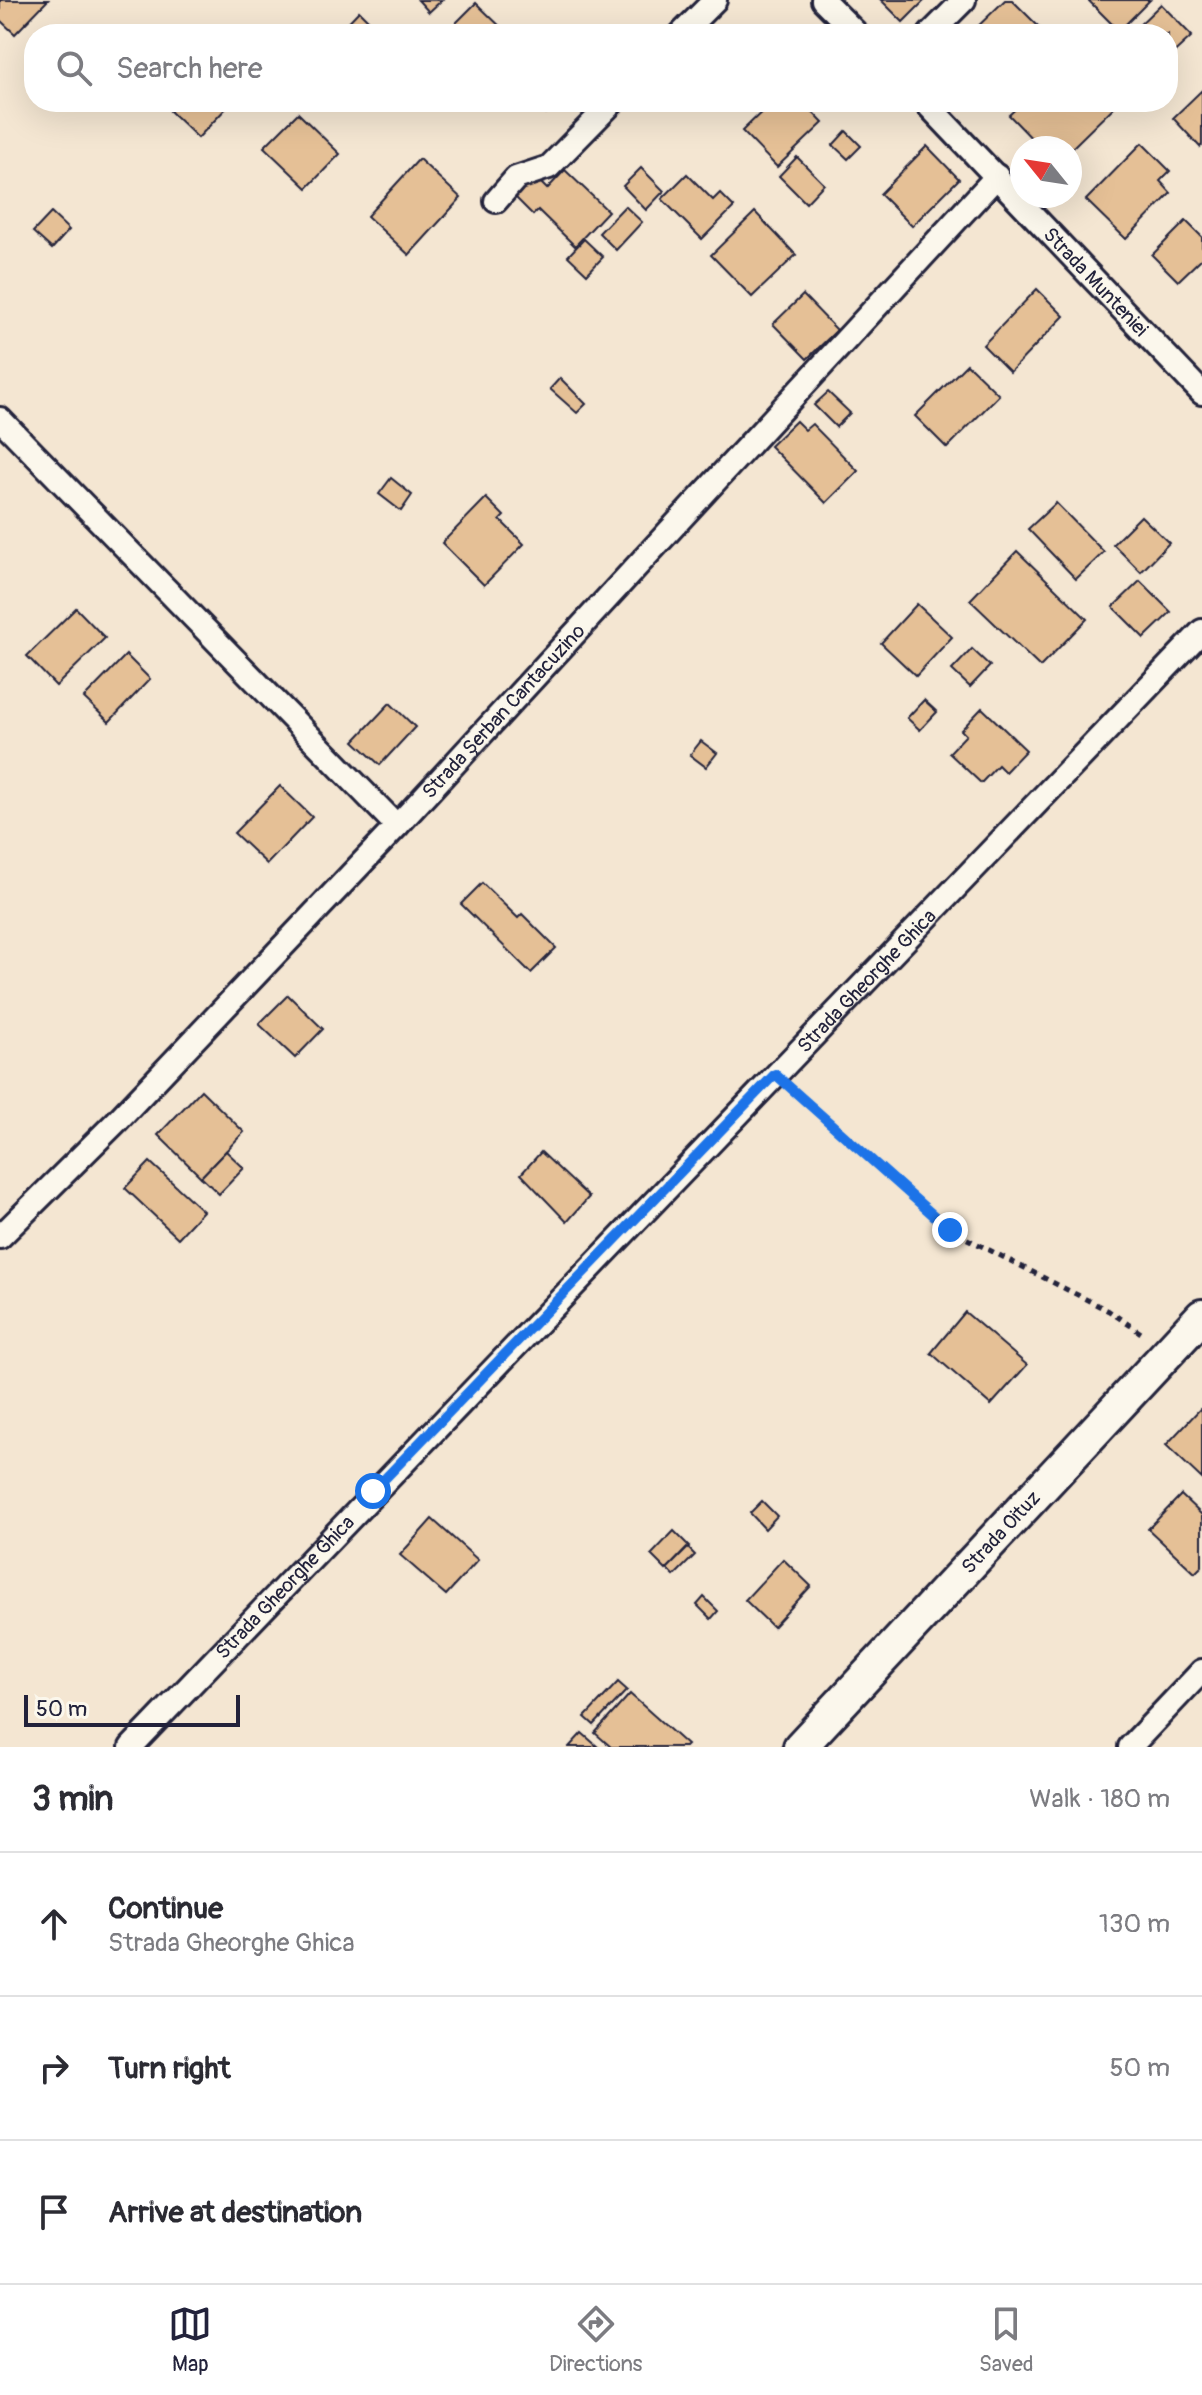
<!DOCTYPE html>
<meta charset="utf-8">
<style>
:root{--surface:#fff;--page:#f7f7f7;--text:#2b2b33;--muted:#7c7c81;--line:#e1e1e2;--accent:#22223b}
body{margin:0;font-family:Pangolin,sans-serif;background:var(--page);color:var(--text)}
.compass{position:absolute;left:1010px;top:136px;width:72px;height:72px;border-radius:50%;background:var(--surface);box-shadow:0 8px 32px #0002;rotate:300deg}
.scale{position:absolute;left:24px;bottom:20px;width:216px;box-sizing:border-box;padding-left:8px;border:4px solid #22223b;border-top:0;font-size:22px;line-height:28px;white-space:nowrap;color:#22223b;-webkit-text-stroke:6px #fbf7ec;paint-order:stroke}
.stop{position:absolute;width:24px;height:24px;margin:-18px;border:6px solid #1a73e8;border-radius:50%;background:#fff}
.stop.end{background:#1a73e8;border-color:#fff;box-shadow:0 2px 8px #0008}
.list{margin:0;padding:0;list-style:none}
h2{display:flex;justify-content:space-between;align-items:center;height:104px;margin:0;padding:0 32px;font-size:34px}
h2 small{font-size:26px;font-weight:400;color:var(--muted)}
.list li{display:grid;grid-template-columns:52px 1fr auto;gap:24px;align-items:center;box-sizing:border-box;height:144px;padding:0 32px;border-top:2px solid var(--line)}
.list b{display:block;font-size:30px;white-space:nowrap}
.list p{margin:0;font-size:26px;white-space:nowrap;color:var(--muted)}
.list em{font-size:26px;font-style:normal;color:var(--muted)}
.icon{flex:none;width:44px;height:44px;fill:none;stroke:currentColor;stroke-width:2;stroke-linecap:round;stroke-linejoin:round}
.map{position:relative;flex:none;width:1202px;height:1747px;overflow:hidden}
.search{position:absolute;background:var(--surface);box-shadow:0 8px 32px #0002;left:24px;right:24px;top:24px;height:88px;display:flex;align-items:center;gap:20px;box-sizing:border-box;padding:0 28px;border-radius:32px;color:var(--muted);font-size:30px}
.sheet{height:536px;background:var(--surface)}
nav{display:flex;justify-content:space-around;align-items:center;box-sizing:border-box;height:112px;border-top:2px solid var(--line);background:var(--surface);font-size:22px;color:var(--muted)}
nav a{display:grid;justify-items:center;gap:4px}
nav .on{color:var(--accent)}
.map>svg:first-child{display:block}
.building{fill:#e5c096;stroke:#22223b;stroke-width:2}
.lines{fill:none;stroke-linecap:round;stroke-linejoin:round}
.minor-casing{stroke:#22223b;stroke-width:28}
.secondary-casing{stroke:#22223b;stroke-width:38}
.path{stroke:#22223b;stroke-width:5;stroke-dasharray:6 6;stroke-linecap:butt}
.minor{stroke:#fbf7ec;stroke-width:22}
.secondary{stroke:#fbf7ec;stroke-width:32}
.route{stroke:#1a73e8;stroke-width:10}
.labels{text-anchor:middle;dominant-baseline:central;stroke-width:7;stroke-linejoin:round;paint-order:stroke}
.street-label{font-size:20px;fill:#22223b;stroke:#fbf7ec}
</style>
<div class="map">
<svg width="1202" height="1747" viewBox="0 0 1202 1747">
<rect width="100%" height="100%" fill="#f4e6d2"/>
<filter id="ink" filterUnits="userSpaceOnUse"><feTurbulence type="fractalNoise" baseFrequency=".0125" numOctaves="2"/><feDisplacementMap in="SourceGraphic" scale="16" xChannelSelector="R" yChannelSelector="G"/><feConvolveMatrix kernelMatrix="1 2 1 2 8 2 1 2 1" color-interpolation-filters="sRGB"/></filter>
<g filter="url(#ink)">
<g class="building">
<polygon points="0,0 48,0 15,34 0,20"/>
<polygon points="418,0 442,0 429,12"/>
<polygon points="881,0 925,0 903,22"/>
<polygon points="1005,0 1012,0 1041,29 1035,34 970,34"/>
<polygon points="1088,0 1150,0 1119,31"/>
<polygon points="476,3 508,34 445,34"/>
<polygon points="1161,4 1192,36 1168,58 1168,34 1130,34"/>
<polygon points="359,11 382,34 337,34"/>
<polygon points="1202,90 1202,145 1200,147 1173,118"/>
<polygon points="179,102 229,102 230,104 198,138 170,111"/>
<polygon points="534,102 556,102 546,113"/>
<polygon points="772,102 803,102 823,123 777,167 742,131"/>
<polygon points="1023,102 1119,102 1070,150 1041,148 1009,115"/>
<polygon points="298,113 340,154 307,188 264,147"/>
<polygon points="846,131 861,146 848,159 833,145"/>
<polygon points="1142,143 1170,171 1160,181 1171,193 1126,239 1086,200"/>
<polygon points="927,146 959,179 912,226 880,194"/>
<polygon points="797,157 824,184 806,203 779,176"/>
<polygon points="419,159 461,198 409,255 367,216"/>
<polygon points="641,168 664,191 646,210 623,186"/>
<polygon points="565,170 608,211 575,246 538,210 533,215 515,197 534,176 547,189"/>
<polygon points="687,174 713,200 720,193 734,207 702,239 662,199"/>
<polygon points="625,206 642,222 616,250 599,233"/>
<polygon points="755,212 796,255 752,297 711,255"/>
<polygon points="51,213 69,230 52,249 33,232"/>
<polygon points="1186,221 1202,237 1202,258 1178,281 1152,255"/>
<polygon points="584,239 603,257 587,274 568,256"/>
<polygon points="1037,289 1064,316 1010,372 983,345"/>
<polygon points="803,295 837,330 807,359 773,324"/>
<polygon points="967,364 999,395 947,448 915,416"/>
<polygon points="560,378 586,404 577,413 550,389"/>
<polygon points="828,392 850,413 836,427 814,405"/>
<polygon points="796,421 805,430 812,424 858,471 826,503 770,446"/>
<polygon points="391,478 412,495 401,511 379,494"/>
<polygon points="486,498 504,516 500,520 524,544 484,585 442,543"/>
<polygon points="1056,503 1104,552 1076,579 1028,529"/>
<polygon points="1141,516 1169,543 1141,572 1113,544"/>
<polygon points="1017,551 1087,619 1040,667 970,600"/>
<polygon points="1140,581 1171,612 1144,638 1113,607"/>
<polygon points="917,604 952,637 916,676 881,643"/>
<polygon points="76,608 105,638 56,686 27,656"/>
<polygon points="972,649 990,666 970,687 952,670"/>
<polygon points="126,655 150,679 109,722 84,698"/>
<polygon points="924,700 937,712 920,730 907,718"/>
<polygon points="390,703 415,727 380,765 354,741"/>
<polygon points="982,708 1026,750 1005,772 998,765 981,783 949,753 966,735 961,730"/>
<polygon points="701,741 717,753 706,767 690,755"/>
<polygon points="280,786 312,817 267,864 234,833"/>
<polygon points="482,883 518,918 522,914 556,948 531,973 461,904"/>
<polygon points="288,995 323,1029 295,1058 259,1024"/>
<polygon points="201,1090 244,1132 201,1177 158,1135"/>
<polygon points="226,1151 244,1168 219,1194 201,1177"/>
<polygon points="541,1152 589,1197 567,1222 521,1174"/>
<polygon points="150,1162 203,1211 178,1238 125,1188"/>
<polygon points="965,1312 1027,1365 991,1405 931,1353"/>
<polygon points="1200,1409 1202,1410 1202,1479 1166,1445"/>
<polygon points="1181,1495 1202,1515 1202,1566 1195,1573 1148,1529"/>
<polygon points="762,1501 777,1516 765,1529 750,1513"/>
<polygon points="432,1519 478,1560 446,1595 400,1555"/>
<polygon points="674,1531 689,1546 666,1570 651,1555"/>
<polygon points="688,1548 695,1555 674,1576 667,1569"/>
<polygon points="783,1559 811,1586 773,1627 745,1600"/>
<polygon points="704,1597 718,1611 711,1619 697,1605"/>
<polygon points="618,1682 627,1690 594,1725 585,1717"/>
<polygon points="630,1694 687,1745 685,1747 611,1747 595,1733"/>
<polygon points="582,1733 598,1747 569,1747"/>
</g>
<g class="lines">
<g class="minor-casing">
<g id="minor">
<polyline points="823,0 857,34"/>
<polyline points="681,34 715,0"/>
<polyline points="930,34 964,0"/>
<path id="s1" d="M925,102L1202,393"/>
<polyline points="496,201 516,178 549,167 613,102"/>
<polyline points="0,419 397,826"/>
<path id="s2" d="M0,1237L116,1122L397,826L997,176"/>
<path id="s3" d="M131,1747L1202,631"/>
<polyline points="1130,1747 1202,1671"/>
</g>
</g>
<g class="secondary-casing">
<g id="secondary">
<path id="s4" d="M800,1747L1202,1316"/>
</g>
</g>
<polyline class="path" points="794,1091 950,1230 1109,1311 1144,1335"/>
<use href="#minor" class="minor"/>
<use href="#secondary" class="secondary"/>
</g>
</g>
<g class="lines" filter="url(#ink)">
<polyline class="route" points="373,1491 775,1074 950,1230"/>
</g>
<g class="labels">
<g class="street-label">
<text stroke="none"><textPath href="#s1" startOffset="248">Strada Munteniei</textPath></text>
<text stroke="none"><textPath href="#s2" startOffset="728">Strada Șerban Cantacuzino</textPath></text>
<text stroke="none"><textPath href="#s3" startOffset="1062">Strada Gheorghe Ghica</textPath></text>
<text stroke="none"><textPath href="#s4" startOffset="294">Strada Oituz</textPath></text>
<text stroke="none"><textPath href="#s3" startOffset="222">Strada Gheorghe Ghica</textPath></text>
</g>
</g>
</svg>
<svg class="compass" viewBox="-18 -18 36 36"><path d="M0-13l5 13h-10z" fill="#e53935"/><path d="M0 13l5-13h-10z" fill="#7c7c81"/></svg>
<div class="scale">50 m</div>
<div class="stop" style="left:373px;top:1491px"></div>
<div class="stop end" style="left:950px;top:1230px"></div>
<div class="search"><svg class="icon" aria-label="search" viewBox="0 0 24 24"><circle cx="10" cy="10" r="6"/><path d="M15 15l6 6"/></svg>Search here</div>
</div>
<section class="sheet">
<h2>3 min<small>Walk · 180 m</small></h2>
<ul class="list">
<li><svg class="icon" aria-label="ahead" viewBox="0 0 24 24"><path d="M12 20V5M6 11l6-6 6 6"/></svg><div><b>Continue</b><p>Strada Gheorghe Ghica</p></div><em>130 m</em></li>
<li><svg class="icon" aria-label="right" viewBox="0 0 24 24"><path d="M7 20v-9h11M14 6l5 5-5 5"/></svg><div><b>Turn right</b></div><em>50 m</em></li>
<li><svg class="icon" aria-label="arrive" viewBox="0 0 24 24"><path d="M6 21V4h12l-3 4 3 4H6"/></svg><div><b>Arrive at destination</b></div></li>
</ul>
</section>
<nav>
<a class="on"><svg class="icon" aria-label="map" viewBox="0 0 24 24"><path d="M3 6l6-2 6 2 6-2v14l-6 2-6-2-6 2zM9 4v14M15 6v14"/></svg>Map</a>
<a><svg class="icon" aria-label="directions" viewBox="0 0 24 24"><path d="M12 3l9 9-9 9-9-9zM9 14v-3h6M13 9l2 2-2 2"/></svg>Directions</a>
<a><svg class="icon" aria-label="saved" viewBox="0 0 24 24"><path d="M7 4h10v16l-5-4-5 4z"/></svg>Saved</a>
</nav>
